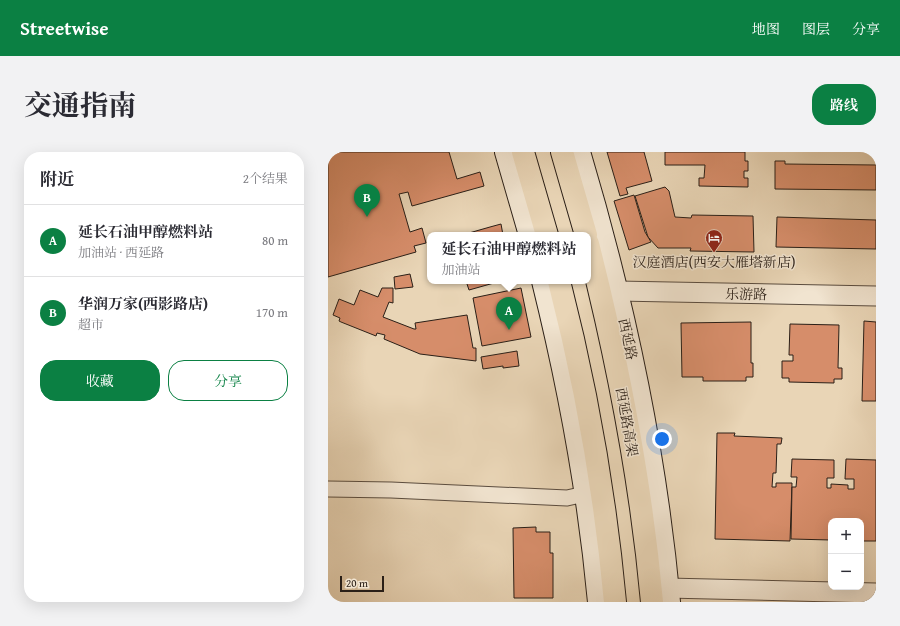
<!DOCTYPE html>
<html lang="zh">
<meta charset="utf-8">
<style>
:root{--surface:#fff;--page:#f2f2f3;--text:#2b2b33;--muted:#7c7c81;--line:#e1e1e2;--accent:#0b8043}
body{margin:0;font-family:"Gentium Book Plus","Noto Serif SC",serif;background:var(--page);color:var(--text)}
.controls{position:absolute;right:12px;bottom:12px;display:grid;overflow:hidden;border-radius:8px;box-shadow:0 4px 16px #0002}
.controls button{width:36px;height:36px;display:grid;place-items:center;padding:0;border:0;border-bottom:1px solid var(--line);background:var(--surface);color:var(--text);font:20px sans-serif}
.scale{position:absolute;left:12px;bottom:10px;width:44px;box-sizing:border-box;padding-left:4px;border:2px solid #2a1f17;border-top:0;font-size:11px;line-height:14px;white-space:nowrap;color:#2a1f17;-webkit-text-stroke:3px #f1e4d0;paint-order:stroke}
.you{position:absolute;left:334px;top:287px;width:14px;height:14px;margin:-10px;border:3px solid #fff;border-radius:50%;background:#1a73e8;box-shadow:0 0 0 6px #1a73e833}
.badge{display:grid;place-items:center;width:26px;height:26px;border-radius:50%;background:var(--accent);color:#fff;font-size:13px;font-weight:700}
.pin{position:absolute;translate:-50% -33px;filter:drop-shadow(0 1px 2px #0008)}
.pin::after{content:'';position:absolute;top:21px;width:14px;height:12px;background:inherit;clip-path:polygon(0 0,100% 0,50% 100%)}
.popup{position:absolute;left:99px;top:80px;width:164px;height:52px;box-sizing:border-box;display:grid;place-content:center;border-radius:8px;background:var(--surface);filter:drop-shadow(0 1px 3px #0005);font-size:13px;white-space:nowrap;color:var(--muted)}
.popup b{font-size:15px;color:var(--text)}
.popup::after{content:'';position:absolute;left:50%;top:100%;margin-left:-8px;border:8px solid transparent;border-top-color:var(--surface)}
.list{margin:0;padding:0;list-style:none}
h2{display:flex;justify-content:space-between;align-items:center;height:52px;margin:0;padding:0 16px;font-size:17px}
h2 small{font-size:13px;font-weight:400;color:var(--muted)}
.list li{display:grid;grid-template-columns:26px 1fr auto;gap:12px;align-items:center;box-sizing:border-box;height:72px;padding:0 16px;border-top:1px solid var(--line)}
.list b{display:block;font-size:15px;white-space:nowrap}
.list p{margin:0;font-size:13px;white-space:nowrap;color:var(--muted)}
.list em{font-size:13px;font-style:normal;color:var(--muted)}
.actions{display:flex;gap:8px;padding:12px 16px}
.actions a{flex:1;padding:9px 0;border:1px solid var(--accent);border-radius:16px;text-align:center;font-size:14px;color:var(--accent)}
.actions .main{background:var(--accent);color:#fff}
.map{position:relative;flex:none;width:548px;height:450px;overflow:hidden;border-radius:16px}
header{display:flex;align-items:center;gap:24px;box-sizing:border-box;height:56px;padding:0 20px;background:var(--accent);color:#fff}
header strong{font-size:19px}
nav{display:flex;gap:22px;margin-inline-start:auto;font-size:14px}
.intro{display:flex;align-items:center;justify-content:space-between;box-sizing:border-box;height:96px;padding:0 24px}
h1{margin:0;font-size:28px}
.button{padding:10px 18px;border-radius:16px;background:var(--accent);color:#fff;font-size:14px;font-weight:700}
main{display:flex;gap:24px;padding:0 24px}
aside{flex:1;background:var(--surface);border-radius:16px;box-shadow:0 4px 16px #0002}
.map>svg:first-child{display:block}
.building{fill:#d68d6a;stroke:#2a1f17}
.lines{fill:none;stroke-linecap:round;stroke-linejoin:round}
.minor-casing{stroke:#5a4c3f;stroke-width:17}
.tertiary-casing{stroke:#5a4c3f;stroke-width:21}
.secondary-casing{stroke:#2a1f17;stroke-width:24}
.trunk-casing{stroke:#2a1f17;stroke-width:24}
.minor{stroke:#f1e4d0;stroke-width:15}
.tertiary{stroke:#f1e4d0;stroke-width:19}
.secondary{stroke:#f1e4d0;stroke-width:22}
.trunk{stroke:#e9d5b6;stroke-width:22}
.labels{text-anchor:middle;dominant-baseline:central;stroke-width:3;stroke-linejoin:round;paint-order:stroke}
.poi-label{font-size:14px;fill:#2a1f17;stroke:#f1e4d0}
.street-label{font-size:14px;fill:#2a1f17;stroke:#f1e4d0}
</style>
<header>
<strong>Streetwise</strong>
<nav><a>地图</a><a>图层</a><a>分享</a></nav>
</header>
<div class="intro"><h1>交通指南</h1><a class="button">路线</a></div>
<main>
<aside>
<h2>附近<small>2个结果</small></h2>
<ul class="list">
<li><span class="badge">A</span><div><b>延长石油甲醇燃料站</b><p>加油站 · 西延路</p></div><em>80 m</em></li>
<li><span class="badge">B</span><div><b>华润万家(西影路店)</b><p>超市</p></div><em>170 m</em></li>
</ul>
<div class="actions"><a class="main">收藏</a><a>分享</a></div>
</aside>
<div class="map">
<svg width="548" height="450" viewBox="0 0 548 450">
<rect width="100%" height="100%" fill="#e9d5b6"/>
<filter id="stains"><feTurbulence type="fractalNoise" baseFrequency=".005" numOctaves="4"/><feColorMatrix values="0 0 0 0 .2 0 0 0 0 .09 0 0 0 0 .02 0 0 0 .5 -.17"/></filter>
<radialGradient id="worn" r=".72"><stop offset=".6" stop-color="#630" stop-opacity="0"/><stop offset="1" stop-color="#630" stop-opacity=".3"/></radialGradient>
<g class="building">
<polygon points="0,0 121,0 129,27 152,20 156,34 84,54 80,40 71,42 82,80 94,76 98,91 86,94 88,100 0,125"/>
<polygon points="279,0 316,0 324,29 298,36 300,42 292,44"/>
<polygon points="337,0 417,0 417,9 420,9 420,19 416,19 416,26 420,26 420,35 371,34 371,26 376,26 377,13 337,13"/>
<polygon points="447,9 457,9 457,12 548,13 548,38 447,37"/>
<polygon points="337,35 341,39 347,65 363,66 364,63 425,64 426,100 362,99 363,96 330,96 320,85 307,44"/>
<polygon points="306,43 317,80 323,90 301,98 286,49"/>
<polygon points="449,65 548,68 548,97 448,95"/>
<polygon points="173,72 175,83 134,83 162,75"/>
<polygon points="82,122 85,135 67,137 66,125"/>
<polygon points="138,129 173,129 141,138"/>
<polygon points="54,136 65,136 65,151 61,150 55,165 86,177 88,177 87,171 139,163 145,196 148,196 148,209 92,202 56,187 57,183 49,181 48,184 13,170 11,169 12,166 5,163 11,147 26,153 32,138 50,145"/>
<polygon points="193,136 203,185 154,194 145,146"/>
<polygon points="536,169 548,170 548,249 534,249"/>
<polygon points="423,170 423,211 425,211 425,225 418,225 418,229 375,229 375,225 354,225 353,171"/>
<polygon points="462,172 511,173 510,216 514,216 514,227 506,227 506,231 461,230 461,226 454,226 454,209 465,209 465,203 461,203"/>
<polygon points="189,199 191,214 175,216 175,214 155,217 153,205"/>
<polygon points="389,281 407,281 406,284 454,286 453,292 449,292 448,321 445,321 444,335 448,335 448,331 464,331 462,389 387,387"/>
<polygon points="464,307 506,308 506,326 499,326 499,336 503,336 503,332 520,333 520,337 526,337 526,327 517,327 518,307 548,308 548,389 533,389 533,369 503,369 503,388 463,387 464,335 468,335 469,325 463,325"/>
<polygon points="208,375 208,380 222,380 222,401 225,401 225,446 186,446 185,376"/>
</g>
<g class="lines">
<g class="minor-casing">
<polyline id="minor" points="0,337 63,338 239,346 257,342"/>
</g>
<g class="tertiary-casing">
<g id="tertiary">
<polyline points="289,139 548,144"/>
<polyline points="339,436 548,441"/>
</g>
</g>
<g class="secondary-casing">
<g id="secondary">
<polyline points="178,0 202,83"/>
<path d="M251,0C295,147 327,297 341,450"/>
<path d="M215,129C241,234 261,342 271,450"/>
</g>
</g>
<g class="trunk-casing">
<g id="trunk">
<polyline points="195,0 219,83"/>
<polyline points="234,0 258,83"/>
<path d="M260,92C290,210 313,329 324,450"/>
<path d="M231,129C258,234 277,342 287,450"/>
</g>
</g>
<use href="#minor" class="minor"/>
<use href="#tertiary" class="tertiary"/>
<use href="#secondary" class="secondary"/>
<use href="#trunk" class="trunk"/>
</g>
<defs>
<g id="hotel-pin" transform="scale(0.9)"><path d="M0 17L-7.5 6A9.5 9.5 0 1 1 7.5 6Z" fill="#8f2418" stroke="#f1e4d0"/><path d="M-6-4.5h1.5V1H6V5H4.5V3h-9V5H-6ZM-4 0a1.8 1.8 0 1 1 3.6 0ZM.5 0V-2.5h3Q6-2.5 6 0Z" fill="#fff"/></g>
</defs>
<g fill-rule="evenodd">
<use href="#hotel-pin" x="386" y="86"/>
</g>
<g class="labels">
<g class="poi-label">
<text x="386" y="110">汉庭酒店(西安大雁塔新店)</text>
</g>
<g class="street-label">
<text transform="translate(418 142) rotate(1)">乐游路</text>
<text transform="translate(300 187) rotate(78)">西延路</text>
<text transform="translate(299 270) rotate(80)">西延路高架</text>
</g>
</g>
<rect width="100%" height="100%" filter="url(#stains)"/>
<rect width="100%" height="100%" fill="url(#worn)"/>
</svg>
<div class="controls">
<button>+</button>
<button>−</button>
</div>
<div class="scale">20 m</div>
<div class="you"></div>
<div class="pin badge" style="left:181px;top:178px">A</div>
<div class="popup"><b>延长石油甲醇燃料站</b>加油站</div>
<div class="pin badge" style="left:39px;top:65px">B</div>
</div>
</main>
